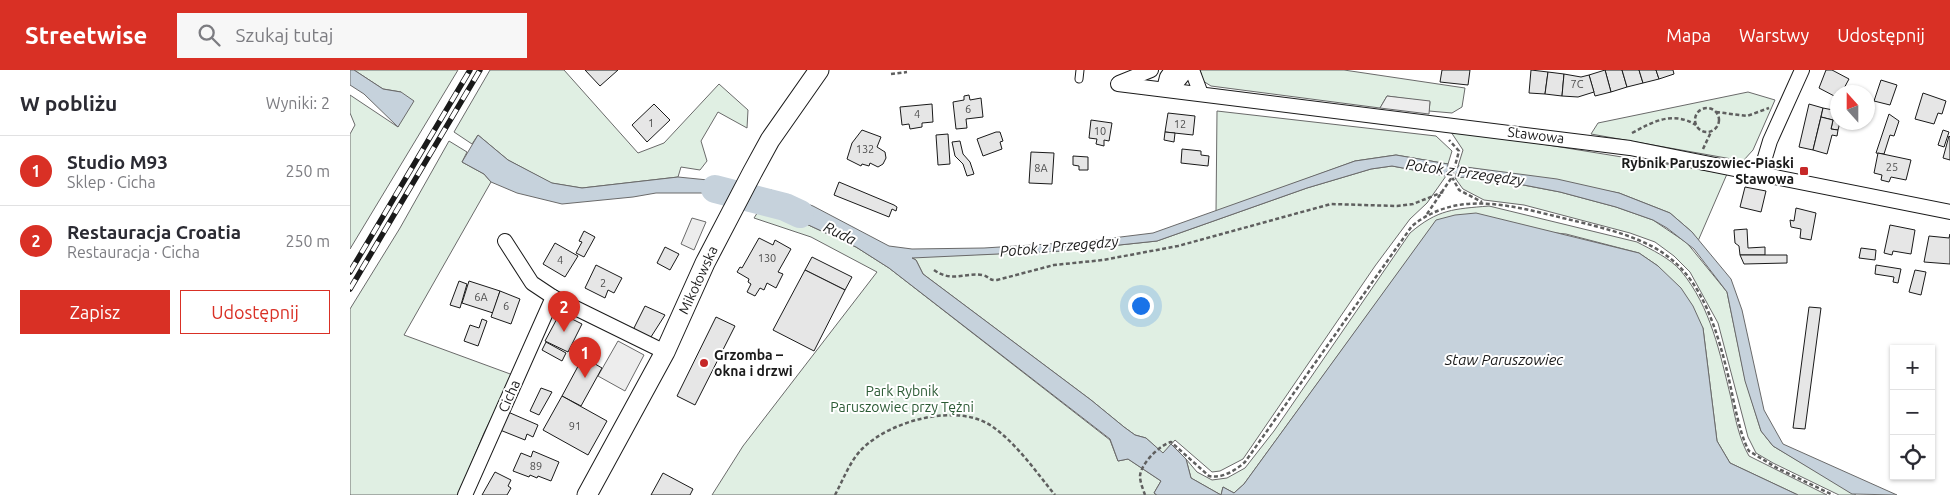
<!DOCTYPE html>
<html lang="pl">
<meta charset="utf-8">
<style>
:root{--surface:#fff;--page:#f7f7f7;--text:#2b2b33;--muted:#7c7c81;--line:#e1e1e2;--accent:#d93025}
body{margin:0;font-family:Ubuntu,sans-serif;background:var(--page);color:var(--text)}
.controls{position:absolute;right:15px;bottom:15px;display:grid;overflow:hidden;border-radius:0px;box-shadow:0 1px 4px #0004}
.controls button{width:45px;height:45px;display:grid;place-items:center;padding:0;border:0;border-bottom:1px solid var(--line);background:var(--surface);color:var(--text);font:25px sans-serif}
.compass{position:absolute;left:1480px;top:15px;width:45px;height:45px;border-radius:50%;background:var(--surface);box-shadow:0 1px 4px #0004;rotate:339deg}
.you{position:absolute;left:790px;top:235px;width:18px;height:18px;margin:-12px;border:4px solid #fff;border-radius:50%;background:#1a73e8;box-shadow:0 0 0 8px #1a73e833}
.badge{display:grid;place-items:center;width:32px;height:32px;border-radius:50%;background:var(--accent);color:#fff;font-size:16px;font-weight:700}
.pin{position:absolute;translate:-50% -41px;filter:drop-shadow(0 1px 2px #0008)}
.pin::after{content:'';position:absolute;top:26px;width:18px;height:15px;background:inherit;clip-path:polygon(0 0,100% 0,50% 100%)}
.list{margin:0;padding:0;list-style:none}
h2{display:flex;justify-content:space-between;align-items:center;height:65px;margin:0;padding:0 20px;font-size:21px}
h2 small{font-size:16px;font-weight:400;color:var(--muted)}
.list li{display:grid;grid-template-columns:32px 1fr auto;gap:15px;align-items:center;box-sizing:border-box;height:70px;padding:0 20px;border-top:1px solid var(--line)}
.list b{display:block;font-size:19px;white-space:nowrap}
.list p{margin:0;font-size:16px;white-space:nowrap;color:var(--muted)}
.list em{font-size:16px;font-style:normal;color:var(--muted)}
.actions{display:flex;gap:10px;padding:15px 20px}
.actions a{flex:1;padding:11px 0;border:1px solid var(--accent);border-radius:0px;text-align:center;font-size:18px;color:var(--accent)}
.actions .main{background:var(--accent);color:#fff}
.icon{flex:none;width:28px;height:28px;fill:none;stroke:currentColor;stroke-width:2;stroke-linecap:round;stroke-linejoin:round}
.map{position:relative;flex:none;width:1600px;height:425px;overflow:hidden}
header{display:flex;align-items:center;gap:30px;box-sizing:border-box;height:70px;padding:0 25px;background:var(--accent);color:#fff}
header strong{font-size:24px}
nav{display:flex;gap:28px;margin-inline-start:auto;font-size:18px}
.search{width:350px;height:45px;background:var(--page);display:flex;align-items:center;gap:12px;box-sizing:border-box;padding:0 18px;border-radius:0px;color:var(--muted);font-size:19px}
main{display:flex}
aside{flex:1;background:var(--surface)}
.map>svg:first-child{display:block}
.green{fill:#e0efe3;stroke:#6a6a6a}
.parking{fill:#ededed;stroke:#6a6a6a}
.water{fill:#c6d2dc;stroke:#6a6a6a}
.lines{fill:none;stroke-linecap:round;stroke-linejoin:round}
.stream{stroke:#c6d2dc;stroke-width:4.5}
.river{stroke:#c6d2dc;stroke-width:28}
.building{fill:#e6e6e6;stroke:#1a1a1a}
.lane-casing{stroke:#1a1a1a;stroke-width:9}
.street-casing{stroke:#1a1a1a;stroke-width:16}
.secondary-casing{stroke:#1a1a1a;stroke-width:21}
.path{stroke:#5f5f5f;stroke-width:2.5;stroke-dasharray:4 2.5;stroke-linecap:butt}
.lane{stroke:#fff;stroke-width:7}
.street{stroke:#fff;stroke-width:14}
.secondary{stroke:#fff;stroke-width:19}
.rail-casing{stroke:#1a1a1a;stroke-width:5.5}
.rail{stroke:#fff;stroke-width:4;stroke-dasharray:11;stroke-linecap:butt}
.poi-dot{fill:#c62828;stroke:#fff;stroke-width:2}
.labels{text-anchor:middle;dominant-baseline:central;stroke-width:4;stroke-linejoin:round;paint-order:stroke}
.number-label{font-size:11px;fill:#4d4d4d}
.street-label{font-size:14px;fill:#1a1a1a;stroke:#fff}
.poi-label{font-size:14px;font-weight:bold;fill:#1a1a1a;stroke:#fff;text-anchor:end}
.park-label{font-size:14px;fill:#2b5a34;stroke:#fff}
.water-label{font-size:15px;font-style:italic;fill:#1a1a1a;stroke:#fff}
</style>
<header>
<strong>Streetwise</strong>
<div class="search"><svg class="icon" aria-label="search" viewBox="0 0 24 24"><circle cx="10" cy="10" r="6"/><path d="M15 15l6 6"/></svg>Szukaj tutaj</div>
<nav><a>Mapa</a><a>Warstwy</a><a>Udostępnij</a></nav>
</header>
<main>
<aside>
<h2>W pobliżu<small>Wyniki: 2</small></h2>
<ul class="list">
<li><span class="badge">1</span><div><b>Studio M93</b><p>Sklep · Cicha</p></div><em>250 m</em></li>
<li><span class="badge">2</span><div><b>Restauracja Croatia</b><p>Restauracja · Cicha</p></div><em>250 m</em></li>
</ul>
<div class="actions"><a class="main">Zapisz</a><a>Udostępnij</a></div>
</aside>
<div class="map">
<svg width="1600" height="425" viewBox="0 0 1600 425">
<rect width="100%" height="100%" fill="#fff"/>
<g class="green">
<polygon points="4,0 108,0 0,179 0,64 5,55 0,43 0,25 48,57 51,22 33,19"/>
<polygon points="140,0 214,0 288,83 314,73 369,14 398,40 397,58 368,42 351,71 357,91 350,100 331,97 328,107 232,118 201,113 158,90 128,65 122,74 104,62"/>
<polygon points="850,0 994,0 1115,18 1112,37 1102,43 1079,41 1080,32 1037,26 1030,38 861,16 853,11"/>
<polygon points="1398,22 1425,30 1403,80 1393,91 1241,64 1248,53"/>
<polygon points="867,41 1086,66 1102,81 1098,94 1046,85 1005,91 866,142"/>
<polygon points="1099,59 1377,104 1348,171 1342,162 1320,143 1269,123 1108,96 1113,80"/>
<polygon points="99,71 117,82 112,92 134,104 141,112 54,265 163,305 134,363 108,425 0,425 0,239 50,158"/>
<polygon points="1042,96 1096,106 1077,133 1060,149 1025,196 893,389 870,401 862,402 825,370 813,384 796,368 785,365 774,357 741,330 573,204 566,190 561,187 713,181 807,171 957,118 1021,99"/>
<polygon points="1120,105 1210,122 1266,137 1303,150 1337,173 1377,222 1395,309 1411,361 1423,376 1506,425 1489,425 1423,393 1406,383 1398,367 1368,253 1340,202 1324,186 1305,172 1280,163 1174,135 1134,130 1113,119 1105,108"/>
<polygon points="413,134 506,177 539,198 760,370 768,391 778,389 811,411 804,423 806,425 362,425 393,376 527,202 461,167 404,148"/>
<path d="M1139,136L1287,172C1302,180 1320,188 1331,201C1361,237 1370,284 1381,328C1385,347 1389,369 1399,386L1477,425H1448L1380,393L1367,371L1353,258L1308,196L1289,183L1216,164L1086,151L894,414L884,423L873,417L871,425L841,408L836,389L847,402L862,410L877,408L895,398L924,361L1060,163C1088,139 1104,139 1139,136Z"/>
</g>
<g class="parking">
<polygon points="1037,26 1080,31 1079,44 1030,38"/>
<polygon points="342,148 356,152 344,180 331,174"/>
<polygon points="268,271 294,285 275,321 248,306"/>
</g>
<g class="water">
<polygon points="0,0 4,0 33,19 51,22 64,31 48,57 14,24 0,15"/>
<polygon points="128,65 158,90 202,113 232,118 328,107 388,113 378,129 353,123 306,123 283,127 212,134 167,123 141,112 134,104 112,92"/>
<polygon points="1046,85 1098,94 1096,106 1042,96 1021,99 957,118 807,171 713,181 562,188 566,190 573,204 741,330 774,357 785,365 796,368 813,383 821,374 836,389 841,408 871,425 873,417 884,423 894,414 1086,150 1105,145 1126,143 1289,183 1308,196 1331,218 1343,236 1353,258 1367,371 1380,393 1448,425 807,425 804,423 811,411 778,389 768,391 760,369 539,198 506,177 413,134 421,120 463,136 539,176 562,179 634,178 730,172 803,163 1005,91"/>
<polygon points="1108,96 1207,109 1269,123 1320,143 1342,162 1381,209 1392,240 1414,340 1433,374 1547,425 1502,424 1423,376 1411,361 1395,311 1377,222 1344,179 1317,158 1303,150 1266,137 1210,122 1127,106 1105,108"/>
</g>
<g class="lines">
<polyline class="stream" points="1092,98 1111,101"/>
<polyline class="river" points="365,119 435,137 450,144"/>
</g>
<g class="building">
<polygon points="235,0 268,0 250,16"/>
<polygon points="1092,0 1120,0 1118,15 1090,12"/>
<polygon points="1181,0 1198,2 1195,24 1179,23"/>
<polygon points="1255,0 1272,0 1277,17 1261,22"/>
<polygon points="1255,0 1261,22 1245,26 1239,5"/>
<polygon points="1272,0 1289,0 1293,13 1277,17"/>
<polygon points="1289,0 1306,0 1309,9 1293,13"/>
<polygon points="1306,0 1323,0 1324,4 1309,9"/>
<polygon points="1476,0 1482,0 1499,9 1492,22 1488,22 1488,28 1469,18"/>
<polygon points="1198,2 1214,4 1212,26 1195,24"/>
<polygon points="1214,4 1231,7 1239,5 1244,22 1228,27 1212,26"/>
<polygon points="1531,10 1547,15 1540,35 1524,31"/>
<polygon points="1573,23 1596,31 1592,44 1588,43 1584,54 1565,49"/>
<polygon points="619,25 620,30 631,28 633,47 616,49 617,58 606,59 603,32 614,30 614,26"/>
<polygon points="304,34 320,50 297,72 282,55"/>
<polygon points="582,34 583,52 572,53 572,57 560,59 559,54 552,55 550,37"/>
<polygon points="1459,34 1473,38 1463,80 1449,77"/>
<polygon points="1473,38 1488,41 1488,52 1490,52 1488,60 1481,59 1483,50 1471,47"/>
<polygon points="818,43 845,46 843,65 815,62"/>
<polygon points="1539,44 1549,51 1544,66 1540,65 1534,84 1526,83"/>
<polygon points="1471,47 1483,50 1481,59 1488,60 1487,66 1482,65 1477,84 1463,80"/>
<polygon points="741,50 762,53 759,71 754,70 754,76 746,74 747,69 739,68"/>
<polygon points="512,60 531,67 527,77 535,82 536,88 533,94 528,97 520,93 519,96 512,94 511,96 497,89 502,73"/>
<polygon points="1593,60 1599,62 1594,77 1588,75"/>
<polygon points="646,62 650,62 653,71 650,72 652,79 633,86 627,69"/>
<polygon points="815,62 825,63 824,72 814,70"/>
<polygon points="598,64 600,94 588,95 586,65"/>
<polygon points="1599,66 1600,67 1600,90 1593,88"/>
<polygon points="610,71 613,84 620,92 624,104 617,106 613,94 605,86 602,72"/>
<polygon points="832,79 851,81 851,85 859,86 858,96 831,93"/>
<polygon points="681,82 704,83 702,114 679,113"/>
<polygon points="1528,83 1561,90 1556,110 1541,107 1539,112 1531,110 1532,105 1524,103"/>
<polygon points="723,86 738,87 738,100 729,100 729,96 723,95"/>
<polygon points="489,112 544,135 547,137 546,141 542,139 539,147 484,125"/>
<polygon points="1395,117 1416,121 1411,142 1390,137"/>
<polygon points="1446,138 1466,143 1461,170 1450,168 1451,159 1441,157 1440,150 1444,151"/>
<polygon points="1540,155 1565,160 1561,184 1543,181 1542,185 1534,183"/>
<polygon points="1397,159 1398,178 1415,177 1415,185 1390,185 1389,176 1385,173 1384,160"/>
<polygon points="234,161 245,167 234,187 226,183 232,172 229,171"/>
<polygon points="1600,164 1600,194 1574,192 1579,166 1599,168"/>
<polygon points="409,168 423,175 425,170 441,179 428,202 433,204 426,218 417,213 414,220 410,218 405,226 397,222 401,214 398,212 399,209 387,202 390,197 392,198"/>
<polygon points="205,173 228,186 215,207 193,194"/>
<polygon points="315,177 329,184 320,200 307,193"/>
<polygon points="1511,178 1526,180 1525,190 1509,188"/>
<polygon points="1390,185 1437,185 1437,193 1394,194"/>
<polygon points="462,187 502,207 495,220 455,200"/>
<polygon points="246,195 272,208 264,223 258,220 255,228 235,218"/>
<polygon points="1526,195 1551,199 1548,213 1543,212 1544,207 1525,204"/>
<polygon points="455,200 495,220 464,281 423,260"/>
<polygon points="1565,200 1576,202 1571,225 1559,222"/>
<polygon points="109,211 117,214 110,238 100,235"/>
<polygon points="119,211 150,221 143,243 112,233"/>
<polygon points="150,221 170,229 161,254 141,247"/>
<polygon points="295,236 315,245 299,270 283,260"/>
<polygon points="1459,237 1471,238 1455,359 1443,358"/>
<polygon points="210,243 232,254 218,282 195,271"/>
<polygon points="366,247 385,256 345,335 327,326"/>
<polygon points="132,249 137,251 128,276 114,271 120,255 129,258"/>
<polygon points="196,272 216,283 212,291 192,280"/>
<polygon points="233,287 252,298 231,336 212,326"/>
<polygon points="191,318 202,322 189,345 180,341"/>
<polygon points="212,326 257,351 238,385 193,360"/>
<polygon points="158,342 188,355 183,367 177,364 175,370 150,360"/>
<polygon points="183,381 209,392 201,411 188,406 187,408 180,405 179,407 163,401 171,383 181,387"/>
<polygon points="145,402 161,410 158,416 161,418 157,425 132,425"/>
<polygon points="313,403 343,419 340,425 301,425"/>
</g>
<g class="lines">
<g class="lane-casing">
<polyline id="lane" points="729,9 730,0"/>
</g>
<g class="street-casing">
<g id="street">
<polyline points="842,0 851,24"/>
<polyline points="769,13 801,0"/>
<polyline points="768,14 1280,78 1600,142"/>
<polyline points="814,19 817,7 822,0"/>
<polyline points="821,20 837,0"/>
<polyline points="1410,104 1420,71 1452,0"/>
<polyline points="155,171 182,213 203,227"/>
<polyline points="115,425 203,227 315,282"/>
</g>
</g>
<g class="secondary-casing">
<polyline id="secondary" points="237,425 315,282 355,193 402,103 420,70 469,0"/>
</g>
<g class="path">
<polyline points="541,4 557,2"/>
<circle cx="1357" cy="50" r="12"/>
<polyline points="1366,42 1397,46 1419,38"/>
<path d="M1282,63C1304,51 1323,41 1346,55"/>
<polyline points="1353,79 1361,62"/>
<polyline points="1102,107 1109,120 1132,132"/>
<polyline points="1077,144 1102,107 1109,81 1099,70"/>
<path d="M584,200C602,213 616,202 632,205C639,206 639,211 647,210L704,195L753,190L828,176L981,134L1047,136L1063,134L1093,122"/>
<path d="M485,425C493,410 500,391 512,379C541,350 609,332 643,357C668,375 686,402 705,425"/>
<path d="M795,425C793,419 790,412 790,406C791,393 810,375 821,372L859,406C872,409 886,400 895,392L1062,156C1100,125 1145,132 1188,142C1302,170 1345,172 1376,297C1382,319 1388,362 1399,381L1427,398L1483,425"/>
</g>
<use href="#lane" class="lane"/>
<use href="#street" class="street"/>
<use href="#secondary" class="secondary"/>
<g class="rail-casing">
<g id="rail">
<polyline points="0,202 120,0"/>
<polyline points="0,219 130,0"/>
</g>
</g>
<use href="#rail" class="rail"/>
</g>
<g class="poi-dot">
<rect x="1449" y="96" width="10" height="10" rx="2.5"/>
<circle cx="354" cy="293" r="5"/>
</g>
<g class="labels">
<g class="number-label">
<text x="1227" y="14">7C</text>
<text x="618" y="39">6</text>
<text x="567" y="44">4</text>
<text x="301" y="53">1</text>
<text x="830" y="54">12</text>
<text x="750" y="61">10</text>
<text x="515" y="79">132</text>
<text x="1542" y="97">25</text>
<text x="691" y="98">8A</text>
<text x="417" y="188">130</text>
<text x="210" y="190">4</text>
<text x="253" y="213">2</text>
<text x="131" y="227">6A</text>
<text x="156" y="236">6</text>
<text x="225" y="356">91</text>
<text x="186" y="396">89</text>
</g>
<g class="street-label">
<text transform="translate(1186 65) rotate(7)">Stawowa</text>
<text transform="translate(348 210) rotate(-65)">Mikołowska</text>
<text transform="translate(159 326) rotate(-66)">Cicha</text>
</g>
<g class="poi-label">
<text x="1444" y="93">Rybnik Paruszowiec-Piaski<tspan x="1444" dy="16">Stawowa</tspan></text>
<text x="364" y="285" text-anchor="start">Grzomba –<tspan x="364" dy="16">okna i drzwi</tspan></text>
</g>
<g class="park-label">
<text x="552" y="321">Park Rybnik<tspan x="552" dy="16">Paruszowiec przy Tężni</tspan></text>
</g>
<g class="water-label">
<text transform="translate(1115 102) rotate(8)">Potok z Przegędzy</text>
<text transform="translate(490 163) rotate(26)">Ruda</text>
<text transform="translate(709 176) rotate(-5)">Potok z Przegędzy</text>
<text x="1154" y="289">Staw Paruszowiec</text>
</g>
</g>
</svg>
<div class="controls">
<button>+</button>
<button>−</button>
<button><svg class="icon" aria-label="locate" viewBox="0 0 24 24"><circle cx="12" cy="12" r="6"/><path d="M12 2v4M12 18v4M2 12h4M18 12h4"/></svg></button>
</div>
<svg class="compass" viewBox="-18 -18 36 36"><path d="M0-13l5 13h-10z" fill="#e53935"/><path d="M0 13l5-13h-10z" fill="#7c7c81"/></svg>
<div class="you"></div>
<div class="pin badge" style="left:235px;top:308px">1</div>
<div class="pin badge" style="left:214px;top:262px">2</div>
</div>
</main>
